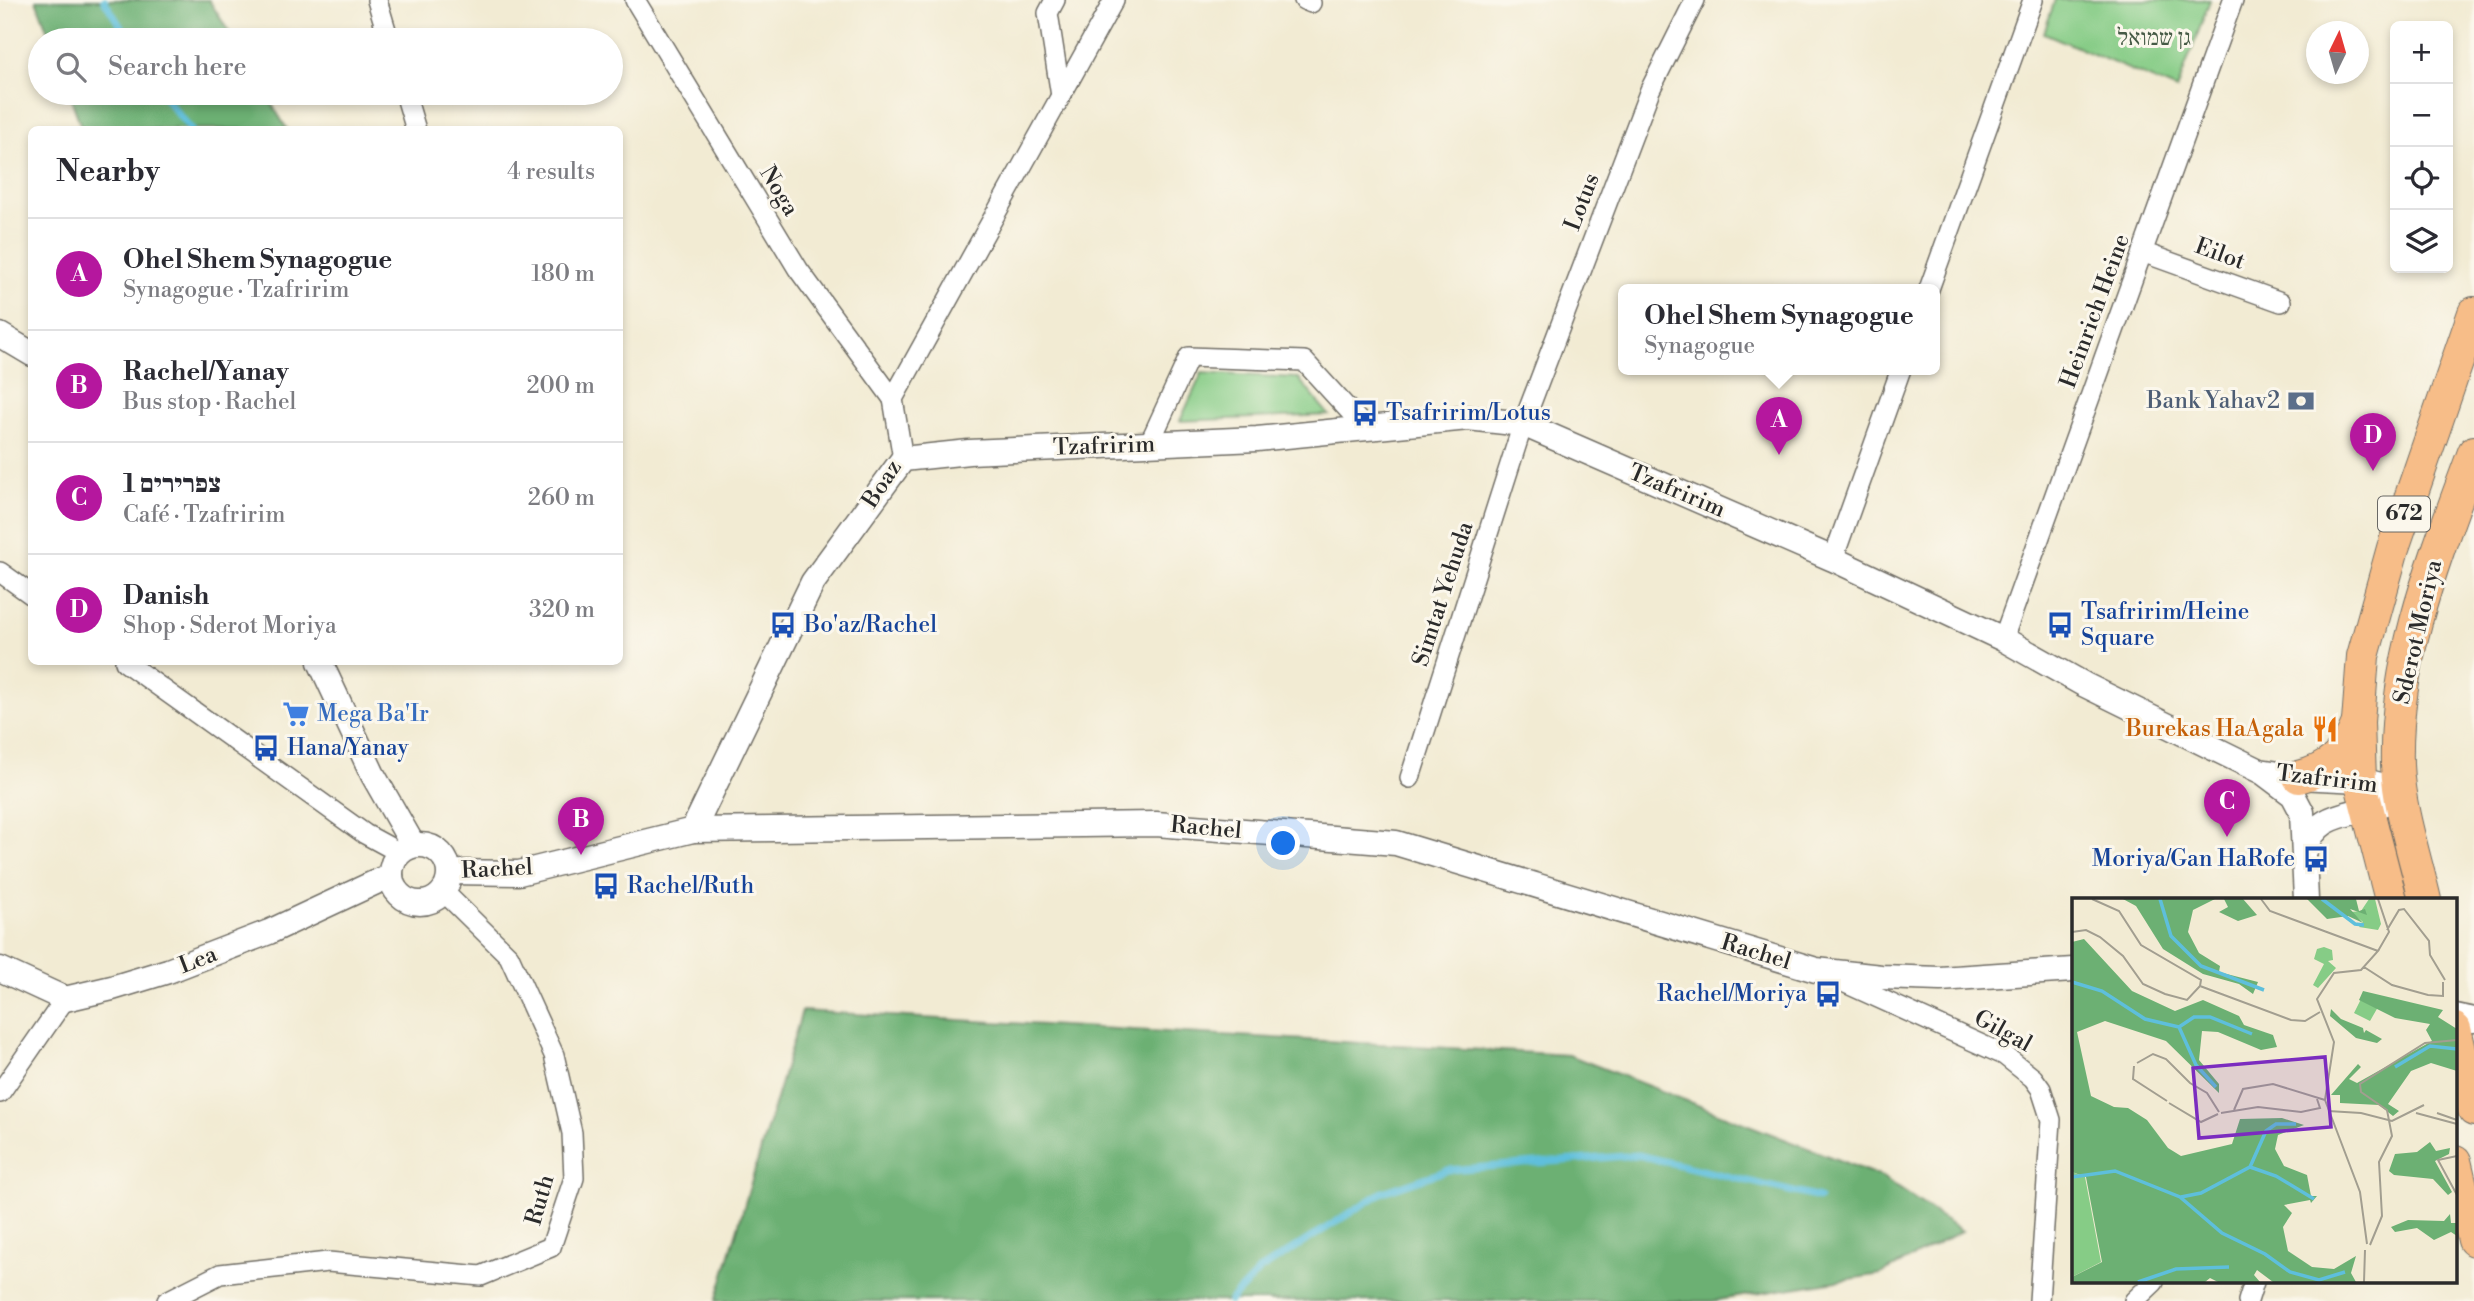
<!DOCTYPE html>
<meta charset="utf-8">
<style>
:root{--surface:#fff;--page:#f2f2f3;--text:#2b2b33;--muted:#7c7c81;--line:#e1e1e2;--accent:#b5179e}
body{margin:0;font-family:"Libre Bodoni","Frank Ruhl Libre",serif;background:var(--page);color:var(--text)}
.controls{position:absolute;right:21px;top:21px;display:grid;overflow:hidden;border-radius:10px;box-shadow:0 4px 10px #0003}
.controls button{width:63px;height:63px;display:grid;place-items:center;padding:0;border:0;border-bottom:2px solid var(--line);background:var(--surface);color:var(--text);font:35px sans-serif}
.compass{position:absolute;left:2306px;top:21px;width:63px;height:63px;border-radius:50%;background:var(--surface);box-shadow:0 4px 10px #0003;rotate:5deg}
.you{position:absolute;left:1284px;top:844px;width:24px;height:24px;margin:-18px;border:5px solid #fff;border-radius:50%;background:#1a73e8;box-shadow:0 0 0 10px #1a73e833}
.badge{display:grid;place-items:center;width:46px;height:46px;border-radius:50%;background:var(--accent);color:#fff;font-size:23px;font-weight:700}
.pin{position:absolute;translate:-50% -58px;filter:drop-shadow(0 2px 4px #0008)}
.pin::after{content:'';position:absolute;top:37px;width:24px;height:21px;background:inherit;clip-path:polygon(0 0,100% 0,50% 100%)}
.popup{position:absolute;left:1618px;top:284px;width:322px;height:91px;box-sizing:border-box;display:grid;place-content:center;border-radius:10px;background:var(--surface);filter:drop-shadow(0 2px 5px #0005);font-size:23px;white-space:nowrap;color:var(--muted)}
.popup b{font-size:26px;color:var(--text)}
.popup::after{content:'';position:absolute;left:50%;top:100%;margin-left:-14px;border:14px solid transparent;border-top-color:var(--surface)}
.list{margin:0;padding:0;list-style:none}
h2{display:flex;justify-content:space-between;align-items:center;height:91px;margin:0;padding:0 28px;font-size:30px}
h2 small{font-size:23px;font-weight:400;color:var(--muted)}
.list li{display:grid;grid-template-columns:46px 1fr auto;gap:21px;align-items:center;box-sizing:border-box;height:112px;padding:0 28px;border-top:2px solid var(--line)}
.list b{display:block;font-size:26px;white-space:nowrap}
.list p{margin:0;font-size:23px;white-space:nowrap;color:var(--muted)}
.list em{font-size:23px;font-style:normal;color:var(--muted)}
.icon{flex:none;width:38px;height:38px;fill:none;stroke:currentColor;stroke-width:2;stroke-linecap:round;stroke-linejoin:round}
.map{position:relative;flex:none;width:2474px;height:1301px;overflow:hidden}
.search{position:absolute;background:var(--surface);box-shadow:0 4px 10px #0003;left:28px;top:28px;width:595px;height:77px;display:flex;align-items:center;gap:18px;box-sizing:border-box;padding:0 24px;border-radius:38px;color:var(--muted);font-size:26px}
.panel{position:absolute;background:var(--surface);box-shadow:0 4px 10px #0003;left:28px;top:126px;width:595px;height:539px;border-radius:10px}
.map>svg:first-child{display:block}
.green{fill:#86cc86;stroke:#587c58;stroke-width:2}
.forest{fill:#6cb073;stroke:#4c6e4f;stroke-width:2}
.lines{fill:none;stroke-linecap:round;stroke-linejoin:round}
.stream{stroke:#5ebfdc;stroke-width:7}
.minor-casing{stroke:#716e66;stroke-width:22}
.tertiary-casing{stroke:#716e66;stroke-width:27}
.primary-casing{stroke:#716e66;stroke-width:34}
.minor{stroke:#fff;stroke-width:19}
.tertiary{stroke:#fff;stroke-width:24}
.primary{stroke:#f7bd88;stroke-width:32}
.labels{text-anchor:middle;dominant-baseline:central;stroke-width:6;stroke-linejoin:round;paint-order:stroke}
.shield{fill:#fbf7ec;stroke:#696865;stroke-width:2}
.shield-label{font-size:21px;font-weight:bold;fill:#2b2b2b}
.park-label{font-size:23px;fill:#465b46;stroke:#fbf7ec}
.street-label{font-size:23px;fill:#2b2b2b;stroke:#fbf7ec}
.service-label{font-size:23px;fill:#4e5e75;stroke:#fbf7ec;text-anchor:end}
.transit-label{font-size:23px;fill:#164399;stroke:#fbf7ec;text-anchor:start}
.shop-label{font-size:23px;fill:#366cbe;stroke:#fbf7ec;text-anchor:start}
.food-label{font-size:23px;fill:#c56008;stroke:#fbf7ec;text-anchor:end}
.inset-river{fill:none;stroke:#5ebfdc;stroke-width:3.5}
.inset-road{fill:none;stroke:#a29e90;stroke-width:2}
.view{fill:#7b2cbf;fill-opacity:0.15;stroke:#7b2cbf;stroke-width:3.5}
.inset-edge{fill:none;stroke:#2b2b2b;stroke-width:3.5}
</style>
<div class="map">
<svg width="2474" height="1301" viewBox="0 0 2474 1301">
<rect width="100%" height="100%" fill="#fbf7ec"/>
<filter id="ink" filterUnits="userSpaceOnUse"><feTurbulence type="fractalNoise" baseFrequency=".0143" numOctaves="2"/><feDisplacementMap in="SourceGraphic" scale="14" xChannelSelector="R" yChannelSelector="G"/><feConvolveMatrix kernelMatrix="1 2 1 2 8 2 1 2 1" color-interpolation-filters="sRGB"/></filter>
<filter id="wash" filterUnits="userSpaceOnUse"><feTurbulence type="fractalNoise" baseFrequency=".00686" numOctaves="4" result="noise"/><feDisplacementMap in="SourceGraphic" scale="28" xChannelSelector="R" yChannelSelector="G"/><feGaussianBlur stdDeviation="1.57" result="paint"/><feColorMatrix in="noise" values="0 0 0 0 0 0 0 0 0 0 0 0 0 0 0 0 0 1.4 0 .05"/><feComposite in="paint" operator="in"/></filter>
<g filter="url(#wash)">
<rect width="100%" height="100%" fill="#f2ebd3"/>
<g class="green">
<polygon points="2055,0 2210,0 2177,90 2044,33"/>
<polygon points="1202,373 1298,378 1329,415 1180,421"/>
</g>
<g class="forest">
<polygon points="36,0 209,0 234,40 51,40"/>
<polygon points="69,93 265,93 287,129 82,129"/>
<polygon points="802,1011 1569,1055 1882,1177 1962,1231 1881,1274 1712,1301 716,1301"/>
</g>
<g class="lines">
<g class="stream">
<polyline points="104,0 129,40"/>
<polyline points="161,93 191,130"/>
<polyline points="1230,1301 1260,1270 1383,1192 1448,1170 1638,1155 1819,1198"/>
</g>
</g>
</g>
<g filter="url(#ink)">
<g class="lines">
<g class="minor-casing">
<g id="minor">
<polyline points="377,0 389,40"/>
<polyline points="635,0 798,269 893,399"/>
<polyline points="1055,0 1048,13 1061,96"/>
<polyline points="1304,0 1311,3"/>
<polyline points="405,93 416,130"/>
<polyline points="2142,252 2281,302"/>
<polyline points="1929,289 2033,0"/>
<polyline points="1149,444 1189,357 1304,361 1367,430"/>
<polyline points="903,459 893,399 1114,0"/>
<polyline points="1833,559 1901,369"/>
<polyline points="0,572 32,595"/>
<polyline points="2003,639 2233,0"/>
<polyline points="125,662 365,834 400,853"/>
<polyline points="1410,778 1523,424 1650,90 1695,0"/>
<polyline points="1830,976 2004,1055 2033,1078 2041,1089 2051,1120 2039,1301"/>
<polyline points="0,1093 65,999"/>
<polyline points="167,1301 220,1274 328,1262 481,1276 551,1247 574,1178 572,1133 554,1055 509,956 444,892"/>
<polyline points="2134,1301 2154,1282"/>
<polyline points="2248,1301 2254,1282"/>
</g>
</g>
<g class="tertiary-casing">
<g id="tertiary">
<polyline points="0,335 32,354"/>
<polyline points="320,662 373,775 413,845"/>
<polyline points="2265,774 2293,795 2302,812 2306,900"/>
<path d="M693,830L813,582L903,459L969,452L1257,439L1468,418L1523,424L1833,559L2003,639L2085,685L2260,771L2299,777L2360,780L2389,787L2400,793C2369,821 2318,802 2305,851"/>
<circle cx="420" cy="874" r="29"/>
<polyline points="450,872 519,873 693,830 1156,824 1396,843 1816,970 1881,977 1940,979 2073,970"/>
<polyline points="0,969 65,999 112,988 168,971 269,932 391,875"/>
<polyline points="2455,1016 2474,1020"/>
</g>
</g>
<g class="primary-casing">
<g id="primary">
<path d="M2299,777C2331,769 2346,753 2358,723"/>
<polyline points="2391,900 2360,780 2358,722 2363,656 2393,548 2474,313"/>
<path d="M2425,900C2415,856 2399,810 2397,765C2394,656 2437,553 2474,452"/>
<polyline points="2455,1029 2474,1110"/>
<polyline points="2455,1161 2474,1240"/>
</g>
</g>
<use href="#minor" class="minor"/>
<use href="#tertiary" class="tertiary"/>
<use href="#primary" class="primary"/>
</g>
</g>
<defs>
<g id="bank-bare" transform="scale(2.1)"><path d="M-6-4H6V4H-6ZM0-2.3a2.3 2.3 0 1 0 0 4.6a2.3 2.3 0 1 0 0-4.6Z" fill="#5c6f8a" stroke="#fbf7ec" stroke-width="2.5" paint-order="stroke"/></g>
<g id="bus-bare" transform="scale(2.1)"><path d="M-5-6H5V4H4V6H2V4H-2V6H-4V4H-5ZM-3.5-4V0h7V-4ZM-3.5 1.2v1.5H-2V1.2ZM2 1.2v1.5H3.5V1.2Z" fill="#1a4fb4" stroke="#fbf7ec" stroke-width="2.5" paint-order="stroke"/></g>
<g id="supermarket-bare" transform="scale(2.1)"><path d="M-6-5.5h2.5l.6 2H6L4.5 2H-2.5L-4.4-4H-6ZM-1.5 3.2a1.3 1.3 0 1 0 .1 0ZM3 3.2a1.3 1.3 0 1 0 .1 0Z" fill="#3f7fe0" stroke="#fbf7ec" stroke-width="2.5" paint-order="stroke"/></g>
<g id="restaurant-bare" transform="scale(2.1)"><path d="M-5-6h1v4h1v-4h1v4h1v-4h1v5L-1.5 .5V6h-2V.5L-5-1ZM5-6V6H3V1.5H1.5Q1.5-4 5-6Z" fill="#e8710a" stroke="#fbf7ec" stroke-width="2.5" paint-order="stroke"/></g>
</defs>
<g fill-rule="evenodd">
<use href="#bank-bare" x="2301" y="401"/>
<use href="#bus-bare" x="1365" y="413"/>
<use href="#bus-bare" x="783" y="625"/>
<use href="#bus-bare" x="2060" y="625"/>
<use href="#supermarket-bare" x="296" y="714"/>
<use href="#restaurant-bare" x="2325" y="729"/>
<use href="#bus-bare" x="266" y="748"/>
<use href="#bus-bare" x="2316" y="859"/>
<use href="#bus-bare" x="606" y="886"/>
<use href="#bus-bare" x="1828" y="994"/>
</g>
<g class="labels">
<rect class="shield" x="2378" y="496.5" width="52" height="35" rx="5"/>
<g class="shield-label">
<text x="2404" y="514">672</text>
</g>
<g class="park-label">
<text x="2154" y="38">גן שמואל</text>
</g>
<g class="street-label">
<text transform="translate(779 191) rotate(59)">Noga</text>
<text transform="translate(1582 202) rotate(-69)">Lotus</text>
<text transform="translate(2220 254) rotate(20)">Eilot</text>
<text transform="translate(2095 311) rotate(-70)">Heinrich Heine</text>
<text transform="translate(1104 446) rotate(-2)">Tzafririm</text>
<text transform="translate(882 484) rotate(-57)">Boaz</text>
<text transform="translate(1677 491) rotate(23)">Tzafririm</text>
<text transform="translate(1443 594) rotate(-72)">Simtat Yehuda</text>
<text transform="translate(2418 632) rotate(-77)">Sderot Moriya</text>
<text transform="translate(2327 779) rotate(7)">Tzafririm</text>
<text transform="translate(1206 828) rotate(5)">Rachel</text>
<text transform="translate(497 869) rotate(-3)">Rachel</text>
<text transform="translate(1756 952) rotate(17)">Rachel</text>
<text transform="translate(198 960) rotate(-21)">Lea</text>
<text transform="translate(2003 1031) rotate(29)">Gilgal</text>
<text transform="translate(540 1200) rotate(-74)">Ruth</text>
</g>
<g class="service-label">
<text x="2280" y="401">Bank Yahav2</text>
</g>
<g class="transit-label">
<text x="1386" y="413">Tsafririm/Lotus</text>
<text x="2081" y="612">Tsafririm/Heine<tspan x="2081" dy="26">Square</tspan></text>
<text x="804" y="625">Bo'az/Rachel</text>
<text x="287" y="748">Hana/Yanay</text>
<text x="2295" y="859" text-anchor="end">Moriya/Gan HaRofe</text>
<text x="627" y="886">Rachel/Ruth</text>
<text x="1807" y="994" text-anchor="end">Rachel/Moriya</text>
</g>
<g class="shop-label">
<text x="317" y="714">Mega Ba'Ir</text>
</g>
<g class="food-label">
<text x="2304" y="729">Burekas HaAgala</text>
</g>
</g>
<g transform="translate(2072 898)">
<rect width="385" height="385" fill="#f2ebd3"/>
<path d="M297,1H303L309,26L306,32L287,29L291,24L279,14L289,13ZM252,49L260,52L261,62L256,63L264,70L246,90L241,87L252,66L242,61L245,51ZM289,101L306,109L298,123L282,115ZM0,274L13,279L29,364L0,379Z" fill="#86cc86"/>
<path d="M51,1H143L121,12L116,34L127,55L148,68L147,74L186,84L181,96L167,86L131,76L91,51L64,8ZM152,1H171L185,17L166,23L147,14L156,9ZM235,1H284L287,13L293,11L295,17L278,11L291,25L276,18L255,21ZM12,41L60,93L103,113L131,102L167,118L172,127L201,137L205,149L189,152L146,134L130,133L127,162L147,186V195L94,143L33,123L5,134L19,198L42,209L56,210L75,222L96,250L109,258L160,246L168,221L210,220L232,227L206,237L203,251L212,268L235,277L239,298H245L239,305L238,302L212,307L220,315L211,329L216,353L240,369L262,371L284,358L279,375L284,384H201L185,372L182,377L188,384H146L138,380L133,384H0V379L30,364L14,279L0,274V44ZM291,93L371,112L366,119L385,131V173L359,165L339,173L316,206L327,213L321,218L307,207L268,205V197H259L286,166L289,169L277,181L285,185L360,143L354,132L358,126L323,120L287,102ZM259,111L269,121L291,130L292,135L294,132L310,141L305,145L284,140L258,118ZM358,244L364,253L378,250L377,256L363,263L380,294L376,297L361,281L322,277L317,273L323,256L345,254ZM378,316L379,325H385V338L379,334L362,342L345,330L323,334L319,329L336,322L372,323Z" fill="#6cb073"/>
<path class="inset-river" d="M88,1L99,38L129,68L192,92M250,1L283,26L292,27M0,84L30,93L73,121L107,129L124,167L144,189M107,129L122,119H138L180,136M323,169L358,148L385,151M178,269L194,233L204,226H224M0,279L43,273L108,299L150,335L193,356L218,374L247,382L273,374M109,299L129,295L178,269L204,278L242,301M66,384L104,371L157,369"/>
<path class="inset-road" d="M20,1L47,13L69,47L129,82L128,88M189,1L198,13L306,53L289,72L262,75L245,101L262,144L253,202L288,294L295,346M315,32L327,12L332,11L357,43L358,57L373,82M0,34L14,32L28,39L51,58L71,86L93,96L115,102L128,88M306,53L317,34L306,1M292,69L320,87L356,97L371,98V84M128,88L219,122L233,123L248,114M65,165L81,156L94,161L118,185L135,195L147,214M62,168L61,181L95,203M97,205L129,224L146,216M162,212L171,191L201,186L253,202M256,213L289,215L320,223L352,207M149,215L186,209L229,214L248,210L245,201M344,215L385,226M365,215L385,222M385,258L366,262L385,297M298,347L310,318L307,264L320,238L315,212L289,194L288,186L353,145L385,142M292,384L293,352"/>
<path class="view" d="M253,159L259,229L127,240L121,170Z"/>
<rect width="385" height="385" class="inset-edge"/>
</g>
</svg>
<div class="controls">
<button>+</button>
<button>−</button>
<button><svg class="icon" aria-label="locate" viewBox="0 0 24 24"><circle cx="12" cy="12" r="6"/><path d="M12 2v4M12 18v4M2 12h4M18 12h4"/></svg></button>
<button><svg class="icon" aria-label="layers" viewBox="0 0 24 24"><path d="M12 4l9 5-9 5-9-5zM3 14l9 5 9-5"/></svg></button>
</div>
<svg class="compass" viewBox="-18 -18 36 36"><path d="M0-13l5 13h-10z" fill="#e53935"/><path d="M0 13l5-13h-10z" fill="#7c7c81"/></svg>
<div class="you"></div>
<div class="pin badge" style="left:1779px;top:455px">A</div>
<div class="popup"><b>Ohel Shem Synagogue</b>Synagogue</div>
<div class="pin badge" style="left:581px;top:855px">B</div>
<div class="pin badge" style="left:2227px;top:837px">C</div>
<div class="pin badge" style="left:2373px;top:471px">D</div>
<div class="search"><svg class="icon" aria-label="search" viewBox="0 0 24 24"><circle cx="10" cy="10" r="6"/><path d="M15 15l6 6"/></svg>Search here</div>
<section class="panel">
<h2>Nearby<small>4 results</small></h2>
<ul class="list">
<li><span class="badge">A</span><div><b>Ohel Shem Synagogue</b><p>Synagogue · Tzafririm</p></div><em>180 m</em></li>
<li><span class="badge">B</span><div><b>Rachel/Yanay</b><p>Bus stop · Rachel</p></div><em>200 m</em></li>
<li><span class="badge">C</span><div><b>צפרירים 1</b><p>Café · Tzafririm</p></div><em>260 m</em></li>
<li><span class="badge">D</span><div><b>Danish</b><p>Shop · Sderot Moriya</p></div><em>320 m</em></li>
</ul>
</section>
</div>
